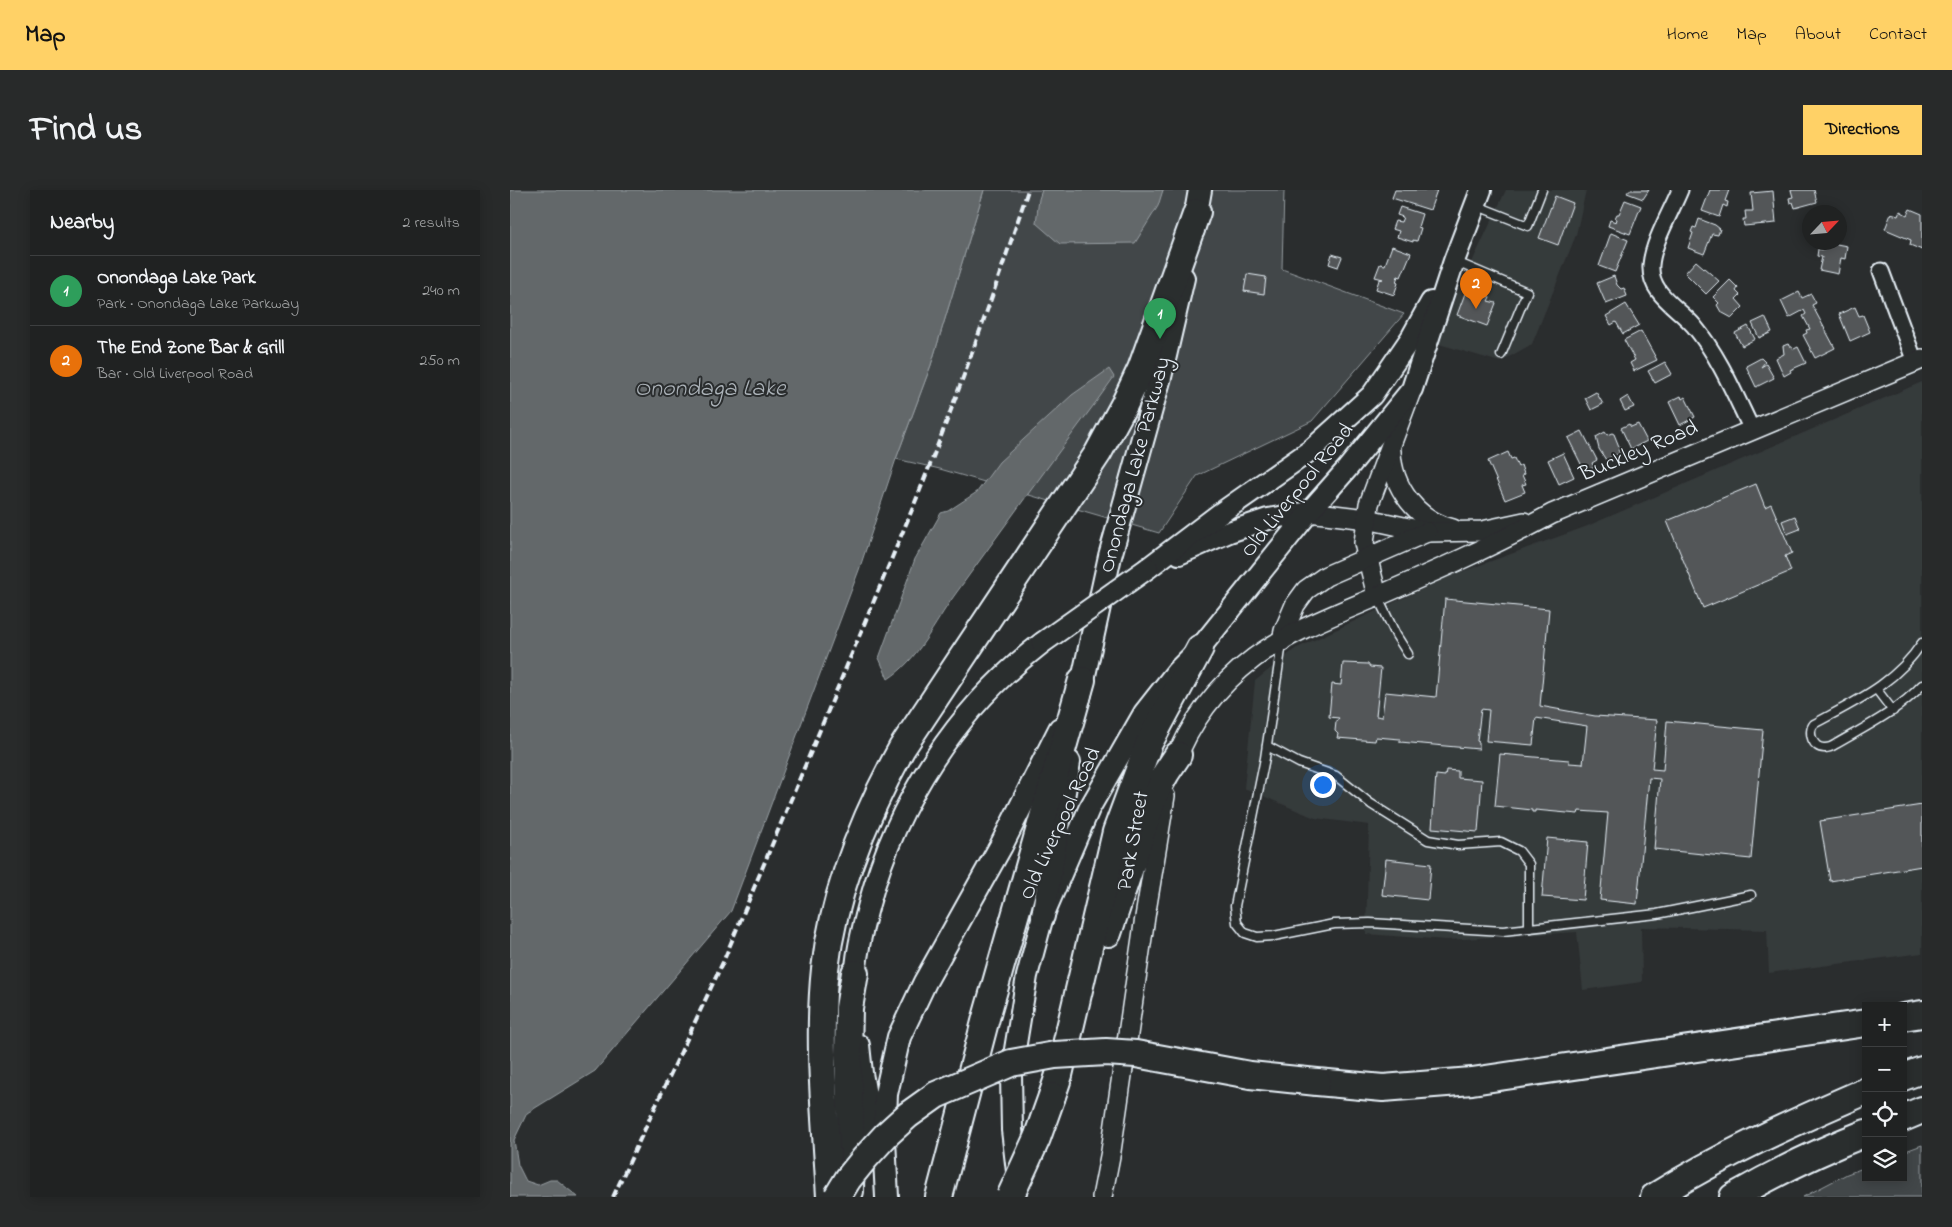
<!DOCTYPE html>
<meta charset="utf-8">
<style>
:root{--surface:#202222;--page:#282a2a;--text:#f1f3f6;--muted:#a2a4a5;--line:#3d3f40;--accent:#ffd166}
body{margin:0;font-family:"Indie Flower",sans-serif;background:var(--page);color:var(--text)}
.controls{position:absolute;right:15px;bottom:15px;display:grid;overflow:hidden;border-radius:0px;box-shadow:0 2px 12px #0003}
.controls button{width:45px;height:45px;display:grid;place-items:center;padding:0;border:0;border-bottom:1px solid var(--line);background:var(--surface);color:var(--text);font:25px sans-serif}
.compass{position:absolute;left:1292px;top:15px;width:45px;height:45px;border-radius:50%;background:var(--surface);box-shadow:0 2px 12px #0003;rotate:64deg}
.you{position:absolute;left:812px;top:594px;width:18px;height:18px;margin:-12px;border:4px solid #fff;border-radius:50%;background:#1a73e8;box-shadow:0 0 0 8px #1a73e833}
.badge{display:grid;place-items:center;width:32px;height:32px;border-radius:50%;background:var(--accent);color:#fff;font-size:16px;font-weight:700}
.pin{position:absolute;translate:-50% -41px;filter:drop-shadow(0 1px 2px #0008)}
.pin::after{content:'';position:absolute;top:26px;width:18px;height:15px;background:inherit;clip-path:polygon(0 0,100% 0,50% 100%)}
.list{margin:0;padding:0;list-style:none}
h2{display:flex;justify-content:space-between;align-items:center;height:65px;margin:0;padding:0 20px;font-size:21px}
h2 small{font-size:16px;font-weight:400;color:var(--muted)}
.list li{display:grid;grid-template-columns:32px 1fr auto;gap:15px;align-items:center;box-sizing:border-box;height:70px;padding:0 20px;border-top:1px solid var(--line)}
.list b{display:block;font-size:19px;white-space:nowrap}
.list p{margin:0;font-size:16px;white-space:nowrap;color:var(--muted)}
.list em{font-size:16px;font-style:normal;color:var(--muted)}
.icon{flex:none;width:28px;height:28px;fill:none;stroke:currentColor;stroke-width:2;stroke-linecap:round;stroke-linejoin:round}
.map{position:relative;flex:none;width:1412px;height:1007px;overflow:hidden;border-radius:0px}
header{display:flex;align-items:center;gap:30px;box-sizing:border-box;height:70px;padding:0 25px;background:var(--accent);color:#111}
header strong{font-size:24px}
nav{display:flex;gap:28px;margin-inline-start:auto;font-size:18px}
.intro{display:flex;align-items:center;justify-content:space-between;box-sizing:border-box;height:120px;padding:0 30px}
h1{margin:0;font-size:35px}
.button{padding:12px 22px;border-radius:0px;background:var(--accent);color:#111;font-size:18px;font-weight:700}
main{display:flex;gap:30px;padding:0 30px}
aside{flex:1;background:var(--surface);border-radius:0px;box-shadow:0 2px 12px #0003}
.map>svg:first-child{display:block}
.built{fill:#363a3b}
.green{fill:#424648;stroke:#959ca0}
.water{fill:#63686b;stroke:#989fa3}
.building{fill:#535759;stroke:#e8f1f8}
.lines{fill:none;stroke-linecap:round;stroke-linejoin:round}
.service-casing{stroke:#e8f1f8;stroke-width:11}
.minor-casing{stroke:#e8f1f8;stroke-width:19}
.tertiary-casing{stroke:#e8f1f8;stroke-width:22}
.secondary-casing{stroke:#e8f1f8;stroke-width:24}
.primary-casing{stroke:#e8f1f8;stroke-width:26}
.motorway-casing{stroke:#e8f1f8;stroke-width:30}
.service{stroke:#2a2d2e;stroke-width:8}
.minor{stroke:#2a2d2e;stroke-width:15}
.tertiary{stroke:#2a2d2e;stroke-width:19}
.secondary{stroke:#2a2d2e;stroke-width:20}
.primary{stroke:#2a2d2e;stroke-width:22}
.motorway{stroke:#2a2d2e;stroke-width:26}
.rail{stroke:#e8f1f8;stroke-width:4;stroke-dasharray:8 4;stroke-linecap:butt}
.secondary-bridge-casing{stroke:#e8f1f8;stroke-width:24;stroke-linecap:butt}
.motorway-bridge-casing{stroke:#e8f1f8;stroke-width:30;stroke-linecap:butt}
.secondary-bridge{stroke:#2a2d2e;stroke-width:20}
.motorway-bridge{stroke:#2a2d2e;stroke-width:26}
.labels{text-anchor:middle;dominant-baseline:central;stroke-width:4;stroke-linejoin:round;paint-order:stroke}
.street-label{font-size:22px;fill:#e8f1f8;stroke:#2a2d2e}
.water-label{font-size:24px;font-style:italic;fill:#acb3b9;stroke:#2a2d2e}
</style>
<header>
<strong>Map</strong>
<nav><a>Home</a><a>Map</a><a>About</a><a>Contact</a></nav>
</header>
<div class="intro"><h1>Find us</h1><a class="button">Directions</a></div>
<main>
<aside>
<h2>Nearby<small>2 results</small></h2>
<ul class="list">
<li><span class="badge" style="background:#2e9e5b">1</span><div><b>Onondaga Lake Park</b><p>Park · Onondaga Lake Parkway</p></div><em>240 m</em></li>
<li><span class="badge" style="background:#e8710a">2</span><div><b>The End Zone Bar &amp; Grill</b><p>Bar · Old Liverpool Road</p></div><em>250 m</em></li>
</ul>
</aside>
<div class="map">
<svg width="1412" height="1007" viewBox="0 0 1412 1007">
<rect width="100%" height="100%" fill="#2a2d2e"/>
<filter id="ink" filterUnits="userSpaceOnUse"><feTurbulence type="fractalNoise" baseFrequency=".02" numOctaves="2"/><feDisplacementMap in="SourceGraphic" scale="10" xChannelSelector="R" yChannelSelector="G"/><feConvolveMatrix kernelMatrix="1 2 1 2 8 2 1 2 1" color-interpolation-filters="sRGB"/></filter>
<g filter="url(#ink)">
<g class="built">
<polygon points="996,0 1076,0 1066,45 1022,154 990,172 929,154 946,106"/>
<polygon points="1412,192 1412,763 1259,783 1257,740 1131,737 1132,792 1073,800 1067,742 937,750 856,744 859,635 805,628 734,598 745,491 785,459 940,386 1075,337"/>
</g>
<g class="green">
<polygon points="474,0 774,0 772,79 894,124 802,231 687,286 649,343 430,279 386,269 421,175"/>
<polygon points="1412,955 1412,1007 1293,1007 1337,984 1356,977 1356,988 1393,988 1393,962"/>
</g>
<g class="water">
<polygon points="0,0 474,0 421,175 386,269 349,380 221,721 85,881 17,923 4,950 8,975 16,991 28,995 40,990 47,990 68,1007 0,1007"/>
<polygon points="532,0 653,0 648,16 625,53 550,54 526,33 529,9"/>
<path d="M599,179L604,187L586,212C538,276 491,341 444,406C424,434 408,470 378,489L369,468L405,369L431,323L438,321L467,302L489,272L562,205Z"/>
</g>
<g class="building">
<polygon points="885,0 927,0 920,20 882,8"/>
<polygon points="1119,0 1139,0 1133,9 1117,3"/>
<polygon points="1200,0 1219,0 1215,11 1218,12 1217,17 1213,15 1209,27 1192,21"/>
<polygon points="1281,0 1304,0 1307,12 1285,18 1283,12 1280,13 1279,8 1283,7"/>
<polygon points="1263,1 1266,33 1234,36 1233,29 1236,29 1235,21 1243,21 1241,3"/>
<polygon points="1045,6 1063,13 1048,55 1029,48"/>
<polygon points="1115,10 1131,16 1120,44 1098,36 1100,30 1106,32 1107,29 1105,28 1107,24 1109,24"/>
<polygon points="890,17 912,24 908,37 911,38 907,51 903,50 903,52 887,47 889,41 882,39 885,31 891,32 893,27 887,25"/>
<polygon points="1400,19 1412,24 1412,60 1400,55 1401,50 1375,39 1381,24 1388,26 1390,21 1397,25"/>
<polygon points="1189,29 1205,35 1210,39 1208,45 1202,44 1194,64 1178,58 1183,43 1181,42 1183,37 1186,38"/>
<polygon points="1101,43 1118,50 1105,82 1089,76"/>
<polygon points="1316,52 1337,56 1335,69 1331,68 1328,84 1309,80 1312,67 1307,66 1308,59 1314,60"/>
<polygon points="882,56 901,63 891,87 888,86 886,92 888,93 884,105 866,99 869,90 873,89 865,87 870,74 875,75"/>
<polygon points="822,64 832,67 828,77 819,74"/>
<polygon points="1186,71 1209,91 1196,104 1175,83"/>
<polygon points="737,84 756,87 754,104 734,101"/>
<polygon points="1104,86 1107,95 1111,99 1114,98 1117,106 1096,114 1087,93"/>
<polygon points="1220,90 1228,98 1226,101 1230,105 1226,109 1233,117 1222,128 1211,122 1207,115 1209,113 1203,107"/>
<polygon points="957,98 980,107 978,111 986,113 977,136 947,125"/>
<polygon points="1289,102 1292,108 1301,104 1306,113 1302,115 1325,158 1305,168 1293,145 1297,143 1296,140 1300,139 1293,126 1296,124 1294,120 1279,128 1271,111"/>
<polygon points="1116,114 1129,135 1113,144 1106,132 1101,135 1096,126"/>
<polygon points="1345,117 1349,126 1353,125 1360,142 1340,151 1329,124"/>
<polygon points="1255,127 1262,142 1249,148 1242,133"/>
<polygon points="1238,136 1245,149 1232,156 1225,143"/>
<polygon points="1131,141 1147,170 1124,181 1120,173 1125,170 1114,150"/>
<polygon points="1278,154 1284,159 1288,157 1296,173 1280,180 1281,182 1274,186 1266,168 1274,164 1273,156"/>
<polygon points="1251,168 1255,172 1251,177 1256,174 1264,188 1246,197 1236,176"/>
<polygon points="1155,172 1162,184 1145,193 1138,181"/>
<polygon points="1086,202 1093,214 1081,220 1075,208"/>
<polygon points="1118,206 1124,217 1115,221 1110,211"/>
<polygon points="1171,206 1172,209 1175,207 1185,227 1170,235 1159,212"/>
<polygon points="1119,234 1121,237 1128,234 1137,251 1121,259 1111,238"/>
<polygon points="1072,241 1087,270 1082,273 1084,277 1075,282 1058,248"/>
<polygon points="1095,242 1097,245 1102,243 1104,244 1110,259 1108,260 1110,263 1096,270 1089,259 1086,247"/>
<polygon points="998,262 1001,269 1004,268 1008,277 1011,275 1014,284 1012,285 1016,294 1012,295 1015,302 995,310 978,271"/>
<polygon points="1053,263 1064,287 1049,294 1038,270"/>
<polygon points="1246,294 1255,317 1261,314 1282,363 1275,366 1281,381 1193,418 1157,331"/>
<polygon points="1285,326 1290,339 1277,344 1272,331"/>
<polygon points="935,409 1039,419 1030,516 1085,526 1147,530 1142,579 1153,580 1157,531 1253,540 1241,669 1144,659 1150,589 1139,588 1127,714 1090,710 1098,623 1069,621 1068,624 1025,620 1025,622 1022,622 1022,620 985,616 990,564 1059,570 1059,573 1073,574 1077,536 1026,528 1023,555 976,551 979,520 971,519 967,551 969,552 969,559 890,552 890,549 866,547 865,551 827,548 828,544 825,541 826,532 829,528 819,527 822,494 831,495 833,473 858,474 860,477 871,478 866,526 872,527 875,502 926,507"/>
<polygon points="936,580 948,581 948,588 972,590 968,642 922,638 926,585 935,586"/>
<polygon points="1412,615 1412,676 1320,691 1310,631"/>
<polygon points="1037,648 1078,652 1073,710 1032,707"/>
<polygon points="876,669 921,674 918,710 872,705"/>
</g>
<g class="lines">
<g class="service-casing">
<g id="service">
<polyline points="965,15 1018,36 1032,0"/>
<polyline points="944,71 1017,102 991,165"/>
<polyline points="867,406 886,445 898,464"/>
<polyline points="772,453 755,568 725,716 727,733 735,743 747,747 764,746 824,734 860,733 993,741 1147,724 1241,705"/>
<path d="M1412,453C1385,494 1346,511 1304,534C1297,542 1303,559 1315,558C1319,558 1323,556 1326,554C1357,536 1388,521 1412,495"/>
<polyline points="1367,500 1383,521"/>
<polyline points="757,556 789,573 826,586 861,614 918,650 948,655 991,652 1009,661 1019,674 1019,738"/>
</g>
</g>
<g class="minor-casing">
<g id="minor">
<path d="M1170,0C1161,22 1143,52 1141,75C1139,104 1168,117 1184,136C1209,166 1225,205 1242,240"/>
<polyline points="1371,81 1405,172"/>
</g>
</g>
<g class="tertiary-casing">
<g id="tertiary">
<path d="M881,261C882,297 907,331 943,339"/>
<polyline points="799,322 857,329 917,342 972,341 1014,332"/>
<polyline points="867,406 854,353 859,314 900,204"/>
<polyline points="772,451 774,441 785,415 796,400 816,386 917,342"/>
<path d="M663,577C679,534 707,496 744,468C779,442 826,424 866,407C926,381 985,355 1042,324L1412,169"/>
<polyline points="592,1007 601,961 635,727 655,606"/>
</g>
</g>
<g class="secondary-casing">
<g id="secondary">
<polyline points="669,364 719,342 758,329 799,322"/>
<polyline points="638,378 708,325 801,260 862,205 901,148 921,112"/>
<path d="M345,796C345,768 352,740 359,714C387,611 447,518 532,453"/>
<polyline points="349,855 352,883 367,967"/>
<polyline points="508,990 502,940 501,884 517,786 533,726 579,619 634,523 667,481 690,458 799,322 837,279 902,199 944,71 971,0"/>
</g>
</g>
<g class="primary-casing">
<g id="primary">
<polyline points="683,40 690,0"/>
<polyline points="569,508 600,366 650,187 673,88"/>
<polyline points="533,726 559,572"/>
<polyline points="377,1007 374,950 376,904 389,847 415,792 491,656 550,539"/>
</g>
</g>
<g class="motorway-casing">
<g id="motorway">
<polyline points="598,743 645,603 656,583 668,565"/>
<polyline points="1393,827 1412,824"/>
<polyline points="1393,887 1412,880"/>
<polyline points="807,892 873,898 962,891 1356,833"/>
<polyline points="542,906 549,885 606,642 639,553 690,458"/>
<polyline points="1393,928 1412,920"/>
<polyline points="340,1001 341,946 338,864 339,818 345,783"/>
<path d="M320,1007C316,932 307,854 315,779C324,700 354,627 392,558L588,263L615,213L631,179L687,22"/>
<polyline points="429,1007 476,828 572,490"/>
<path d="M1144,1007C1211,965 1284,932 1356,901"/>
<path d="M1223,1007C1265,983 1310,961 1356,943"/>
</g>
</g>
<use href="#service" class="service"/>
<use href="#minor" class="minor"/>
<use href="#tertiary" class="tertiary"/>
<use href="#secondary" class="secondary"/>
<use href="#primary" class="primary"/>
<use href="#motorway" class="motorway"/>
<path class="rail" d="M103,1007L213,772L404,315C446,211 483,106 518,0"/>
<g class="secondary-bridge-casing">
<polyline id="secondary-bridge" points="532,453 638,378"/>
</g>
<g class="motorway-bridge-casing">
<g id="motorway-bridge">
<polyline points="327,1007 338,989 355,968 376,945 398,925 426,905 501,873 545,865 596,862 626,864 740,885 807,892"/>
<polyline points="500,1007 527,948 542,906"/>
</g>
</g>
<use href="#secondary-bridge" class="secondary-bridge"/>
<use href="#motorway-bridge" class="motorway-bridge"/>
</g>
</g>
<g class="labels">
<g class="street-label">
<text transform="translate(1129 262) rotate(-23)">Buckley Road</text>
<text transform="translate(626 275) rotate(-75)">Onondaga Lake Parkway</text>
<text transform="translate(788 301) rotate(-51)">Old Liverpool Road</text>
<text transform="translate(551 634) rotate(-65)">Old Liverpool Road</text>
<text transform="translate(624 651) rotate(-80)">Park Street</text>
</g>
<g class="water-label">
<text x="200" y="199">Onondaga Lake</text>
</g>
</g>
</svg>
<div class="controls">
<button>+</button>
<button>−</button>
<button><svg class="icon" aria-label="locate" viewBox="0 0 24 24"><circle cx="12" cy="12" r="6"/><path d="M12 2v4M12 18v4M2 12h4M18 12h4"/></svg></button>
<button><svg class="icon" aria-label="layers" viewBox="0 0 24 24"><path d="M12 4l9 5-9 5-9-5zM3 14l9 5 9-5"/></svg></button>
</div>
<svg class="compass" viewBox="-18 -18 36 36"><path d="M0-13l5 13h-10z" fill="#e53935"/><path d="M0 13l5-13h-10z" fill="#a2a4a5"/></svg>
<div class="you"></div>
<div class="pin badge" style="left:650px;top:149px;background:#2e9e5b">1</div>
<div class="pin badge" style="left:966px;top:119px;background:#e8710a">2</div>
</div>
</main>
